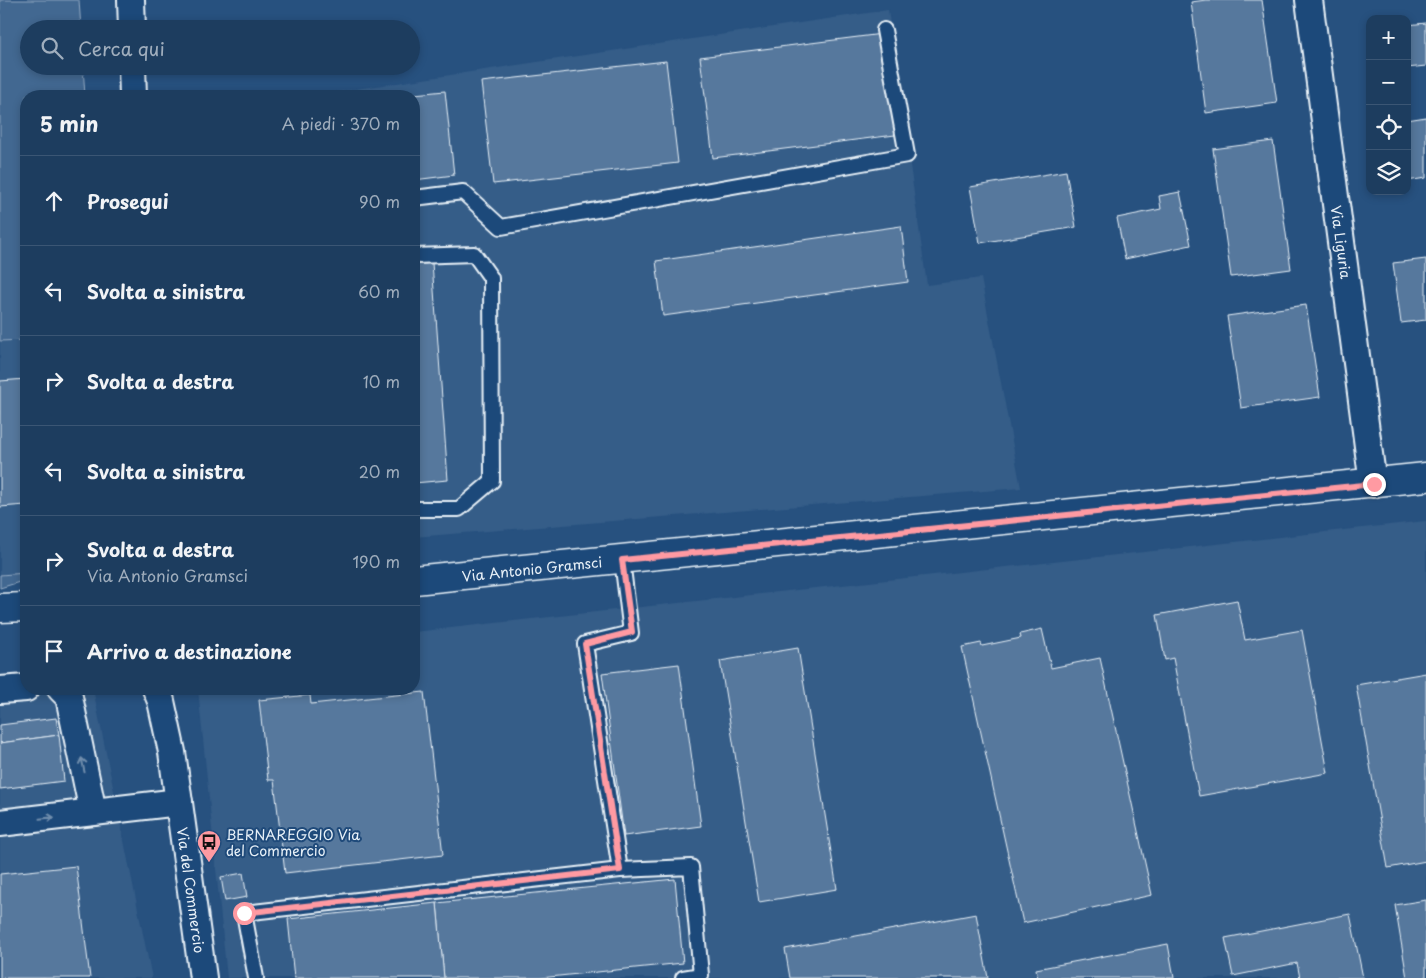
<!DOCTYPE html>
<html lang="it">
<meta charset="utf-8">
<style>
:root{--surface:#1d3d5f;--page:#2a4868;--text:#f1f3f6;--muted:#a0aebd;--line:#3b5674}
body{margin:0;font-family:"Playpen Sans",sans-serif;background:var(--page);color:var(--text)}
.controls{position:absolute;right:15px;top:15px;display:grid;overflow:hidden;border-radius:10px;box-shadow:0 2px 8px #0003}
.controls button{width:45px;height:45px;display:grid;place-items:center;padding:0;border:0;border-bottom:1px solid var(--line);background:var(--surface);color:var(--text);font:25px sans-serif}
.stop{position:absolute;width:15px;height:15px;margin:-11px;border:4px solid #ff9aa2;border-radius:50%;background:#fff}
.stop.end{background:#ff9aa2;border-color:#fff;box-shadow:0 1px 5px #0008}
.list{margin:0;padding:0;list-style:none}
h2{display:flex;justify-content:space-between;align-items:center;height:65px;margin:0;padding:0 20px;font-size:21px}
h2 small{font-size:16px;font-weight:400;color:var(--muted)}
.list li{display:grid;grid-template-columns:32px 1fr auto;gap:15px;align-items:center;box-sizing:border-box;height:90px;padding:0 20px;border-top:1px solid var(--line)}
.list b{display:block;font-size:19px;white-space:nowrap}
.list p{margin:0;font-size:16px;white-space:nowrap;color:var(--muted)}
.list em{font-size:16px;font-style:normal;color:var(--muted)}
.icon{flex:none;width:28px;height:28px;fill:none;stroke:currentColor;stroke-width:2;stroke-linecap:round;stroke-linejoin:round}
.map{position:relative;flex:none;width:1426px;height:978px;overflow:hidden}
.search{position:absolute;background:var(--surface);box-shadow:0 2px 8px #0003;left:20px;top:20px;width:400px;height:55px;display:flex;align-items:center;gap:12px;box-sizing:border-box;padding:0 18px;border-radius:28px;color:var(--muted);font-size:19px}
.panel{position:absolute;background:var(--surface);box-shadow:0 2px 8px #0003;left:20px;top:90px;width:400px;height:605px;border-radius:20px}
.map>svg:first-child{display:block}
.built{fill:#355d88}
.green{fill:#436891;stroke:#96acc4}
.building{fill:#57789d;stroke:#e8f1f8}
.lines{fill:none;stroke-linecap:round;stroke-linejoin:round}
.lane-casing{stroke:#e8f1f8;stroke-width:18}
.street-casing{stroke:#e8f1f8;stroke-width:30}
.secondary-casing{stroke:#e8f1f8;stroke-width:31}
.lane{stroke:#1f4a7a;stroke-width:14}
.street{stroke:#1f4a7a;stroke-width:26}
.secondary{stroke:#1f4a7a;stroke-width:28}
.oneway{stroke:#6f8dac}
.route{stroke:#ff9aa2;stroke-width:6}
.labels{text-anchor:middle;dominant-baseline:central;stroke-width:4;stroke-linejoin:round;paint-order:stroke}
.street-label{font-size:14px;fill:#e8f1f8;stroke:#1f4a7a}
.poi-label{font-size:14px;fill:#e8f1f8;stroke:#1f4a7a;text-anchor:start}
</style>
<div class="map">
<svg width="1426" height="978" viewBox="0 0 1426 978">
<rect width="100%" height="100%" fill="#27517f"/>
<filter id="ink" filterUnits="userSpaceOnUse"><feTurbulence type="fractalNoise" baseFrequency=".02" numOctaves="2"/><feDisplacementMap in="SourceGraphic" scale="10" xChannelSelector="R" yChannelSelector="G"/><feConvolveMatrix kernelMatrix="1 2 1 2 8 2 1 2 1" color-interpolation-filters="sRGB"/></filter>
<g filter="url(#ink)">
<g class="built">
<polygon points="888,10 927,285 981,278 1021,488 414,537 414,96 309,96"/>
<polygon points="26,340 26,573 0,575 0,341"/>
<polygon points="1426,521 1426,978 227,978 198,689 414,689 414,632"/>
<polygon points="0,684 26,689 93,689 152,978 0,978"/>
</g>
<g class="green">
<polygon points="0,0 79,0 81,29 29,29 29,66 83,66 85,96 26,96 26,340 0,341"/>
<polygon points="26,573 26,580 0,588 0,575"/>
</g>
<g class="building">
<polygon points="1206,0 1262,0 1277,103 1206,113 1191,2"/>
<polygon points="1426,23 1426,66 1407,68 1407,25"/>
<polygon points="882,34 895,135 713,158 700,57"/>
<polygon points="666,61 678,163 493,184 481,82"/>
<polygon points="445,91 454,175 414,180 414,96 393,96"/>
<polygon points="1426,117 1426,178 1407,181 1407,120"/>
<polygon points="1273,141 1291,269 1231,277 1213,149"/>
<polygon points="1066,171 1076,227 980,243 970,187"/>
<polygon points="1180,192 1191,245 1125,259 1117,218 1161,209 1159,196"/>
<polygon points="901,226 908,282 663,316 656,261"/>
<polygon points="1426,259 1426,320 1401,323 1393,263"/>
<polygon points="432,263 448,480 414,483 414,265"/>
<polygon points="1306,305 1320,397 1241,408 1227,316"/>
<polygon points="26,379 26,505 0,507 0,381"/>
<polygon points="1237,600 1245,640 1302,630 1328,773 1199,796 1173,658 1165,660 1157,615"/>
<polygon points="1042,629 1051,668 1100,658 1152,895 1023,923 962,647 981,643 982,646 1021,638 1020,634"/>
<polygon points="798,648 837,889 759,902 720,661"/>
<polygon points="679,664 701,826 624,836 602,673"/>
<polygon points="1426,673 1426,861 1388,868 1356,685"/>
<polygon points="424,692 443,855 285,873 274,780 268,780 259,700 310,695 311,704"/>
<polygon points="56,718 59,735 0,743 0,725"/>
<polygon points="59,735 64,781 0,789 0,743"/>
<polygon points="76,866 90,978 0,978 0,874"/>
<polygon points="243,873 247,897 225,901 221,877"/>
<polygon points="675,879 683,963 540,978 444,978 437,903"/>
<polygon points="1426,900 1426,978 1407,978 1395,905"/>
<polygon points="437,903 444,978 294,978 288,919"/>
<polygon points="976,914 988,978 790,978 785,949"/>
<polygon points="1350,914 1363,978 1300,978 1297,963 1233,976 1225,938"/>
<polygon points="1168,944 1174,978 1038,978 1036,969"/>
</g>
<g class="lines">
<g class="lane-casing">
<g id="lane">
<polyline points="414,198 463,192 501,227 907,155 884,30"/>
<polyline points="414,256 474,254 491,278 492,481 459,509 414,509"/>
<polyline points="620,870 585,644 631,633 622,560"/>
<polyline points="256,978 244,913 620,870 691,867 701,975 683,978"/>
</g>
</g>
<g class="street-casing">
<g id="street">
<polyline points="131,0 132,29"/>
<polyline points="1309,0 1373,484"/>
<polyline points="132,66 133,96"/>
<polyline points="61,689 69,697 93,812"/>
<polyline points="156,689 161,701 172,752 203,978"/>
<polyline points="0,690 26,688"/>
<polyline points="0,823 179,802"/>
</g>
</g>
<g class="secondary-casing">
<g id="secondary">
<polyline points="414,580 1426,477"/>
<polyline points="0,608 26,607"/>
</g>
</g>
<use href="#lane" class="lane"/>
<use href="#street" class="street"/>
<use href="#secondary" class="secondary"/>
</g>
<defs><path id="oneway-shaft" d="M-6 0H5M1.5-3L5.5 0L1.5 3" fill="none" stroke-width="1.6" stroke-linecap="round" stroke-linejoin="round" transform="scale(1.25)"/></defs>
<g class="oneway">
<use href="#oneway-shaft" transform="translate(83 765) rotate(-102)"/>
<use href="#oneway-shaft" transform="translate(47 818) rotate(-6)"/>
</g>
</g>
<g class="lines" filter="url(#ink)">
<polyline class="route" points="244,913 620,870 585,644 632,632 622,560 1374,484"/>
</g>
<defs>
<g id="bus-pin" transform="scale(1.25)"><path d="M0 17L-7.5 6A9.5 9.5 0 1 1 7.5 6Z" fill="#ff9aa2" stroke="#1f4a7a"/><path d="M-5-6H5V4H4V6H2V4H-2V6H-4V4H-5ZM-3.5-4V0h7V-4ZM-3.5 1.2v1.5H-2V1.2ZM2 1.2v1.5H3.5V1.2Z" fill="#111"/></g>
</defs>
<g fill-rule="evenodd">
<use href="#bus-pin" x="209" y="842"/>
</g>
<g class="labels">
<g class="street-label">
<text transform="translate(1341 242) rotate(82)">Via Liguria</text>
<text transform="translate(532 569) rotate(-6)">Via Antonio Gramsci</text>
<text transform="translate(191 890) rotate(82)">Via del Commercio</text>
</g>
<g class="poi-label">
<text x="226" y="834">BERNAREGGIO Via<tspan x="226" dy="16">del Commercio</tspan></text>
</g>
</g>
</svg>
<div class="controls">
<button>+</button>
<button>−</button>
<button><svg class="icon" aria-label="locate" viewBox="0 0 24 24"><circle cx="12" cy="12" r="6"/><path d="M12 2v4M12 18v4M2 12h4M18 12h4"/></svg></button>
<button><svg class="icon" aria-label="layers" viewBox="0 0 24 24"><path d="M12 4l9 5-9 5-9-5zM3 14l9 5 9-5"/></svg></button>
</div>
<div class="stop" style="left:244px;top:913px"></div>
<div class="stop end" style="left:1374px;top:484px"></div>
<div class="search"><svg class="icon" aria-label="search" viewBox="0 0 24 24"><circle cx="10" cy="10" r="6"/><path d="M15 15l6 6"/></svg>Cerca qui</div>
<section class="panel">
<h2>5 min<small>A piedi · 370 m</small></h2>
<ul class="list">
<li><svg class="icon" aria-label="ahead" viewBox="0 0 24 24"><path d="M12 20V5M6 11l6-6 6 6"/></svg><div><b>Prosegui</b></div><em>90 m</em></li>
<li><svg class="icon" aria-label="left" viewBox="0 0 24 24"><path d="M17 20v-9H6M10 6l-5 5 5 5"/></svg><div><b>Svolta a sinistra</b></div><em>60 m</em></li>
<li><svg class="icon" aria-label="right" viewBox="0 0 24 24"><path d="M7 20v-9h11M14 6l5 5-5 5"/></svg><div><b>Svolta a destra</b></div><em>10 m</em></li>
<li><svg class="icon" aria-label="left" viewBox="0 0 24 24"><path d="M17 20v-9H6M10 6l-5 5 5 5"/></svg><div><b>Svolta a sinistra</b></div><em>20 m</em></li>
<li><svg class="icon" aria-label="right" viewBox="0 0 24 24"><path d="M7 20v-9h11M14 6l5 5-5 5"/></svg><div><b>Svolta a destra</b><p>Via Antonio Gramsci</p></div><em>190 m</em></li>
<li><svg class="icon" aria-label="arrive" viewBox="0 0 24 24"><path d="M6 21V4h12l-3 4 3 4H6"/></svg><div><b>Arrivo a destinazione</b></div></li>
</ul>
</section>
</div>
